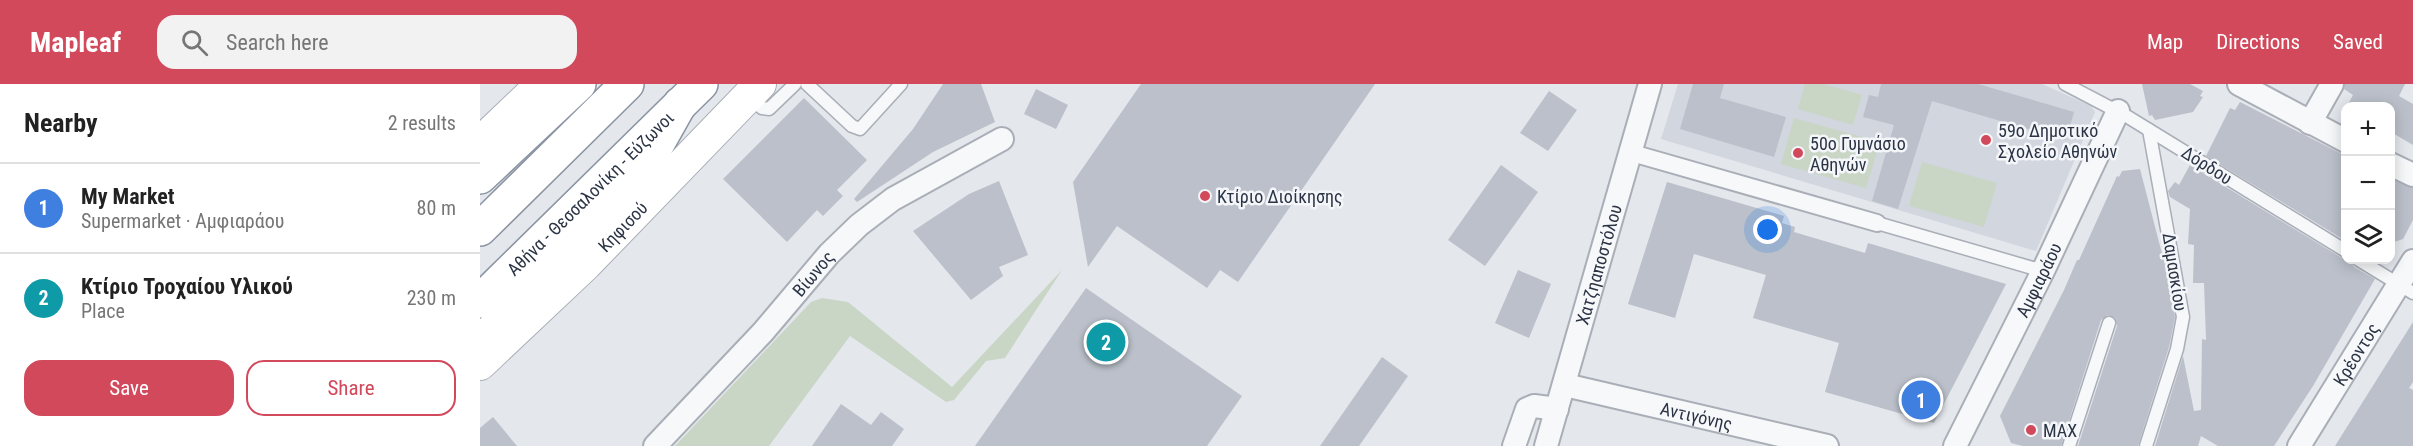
<!DOCTYPE html>
<meta charset="utf-8">
<style>
:root{--surface:#fff;--page:#f2f2f2;--text:#222;--muted:#767676;--line:#e0e0e0;--accent:#d1495b}
body{margin:0;font-family:"Roboto Condensed",sans-serif;background:var(--page);color:var(--text)}
.controls{position:absolute;right:18px;top:18px;display:grid;overflow:hidden;border-radius:12px;box-shadow:0 3px 15px #0003}
.controls button{width:54px;height:54px;display:grid;place-items:center;padding:0;border:0;border-bottom:2px solid var(--line);background:var(--surface);color:var(--text);font:30px sans-serif}
.you{position:absolute;left:1288px;top:146px;width:21px;height:21px;margin:-15px;border:4px solid #fff;border-radius:50%;background:#1a73e8;box-shadow:0 0 0 9px #1a73e833}
.badge{display:grid;place-items:center;width:39px;height:39px;border-radius:50%;background:var(--accent);color:#fff;font-size:20px;font-weight:700}
.pin{position:absolute;translate:-50% -50%;border:3px solid #fff;box-shadow:0 2px 6px #0006}
.list{margin:0;padding:0;list-style:none}
h2{display:flex;justify-content:space-between;align-items:center;height:78px;margin:0;padding:0 24px;font-size:26px}
h2 small{font-size:20px;font-weight:400;color:var(--muted)}
.list li{display:grid;grid-template-columns:39px 1fr auto;gap:18px;align-items:center;box-sizing:border-box;height:90px;padding:0 24px;border-top:2px solid var(--line)}
.list b{display:block;font-size:22px;white-space:nowrap}
.list p{margin:0;font-size:20px;white-space:nowrap;color:var(--muted)}
.list em{font-size:20px;font-style:normal;color:var(--muted)}
.actions{display:flex;gap:12px;padding:18px 24px}
.actions a{flex:1;padding:14px 0;border:2px solid var(--accent);border-radius:18px;text-align:center;font-size:21px;color:var(--accent)}
.actions .main{background:var(--accent);color:#fff}
.icon{flex:none;width:33px;height:33px;fill:none;stroke:currentColor;stroke-width:2;stroke-linecap:round;stroke-linejoin:round}
.map{position:relative;flex:none;width:1933px;height:362px;overflow:hidden}
header{display:flex;align-items:center;gap:36px;box-sizing:border-box;height:84px;padding:0 30px;background:var(--accent);color:#fff}
header strong{font-size:28px}
nav{display:flex;gap:33px;margin-inline-start:auto;font-size:21px}
.search{width:420px;height:54px;background:var(--page);display:flex;align-items:center;gap:15px;box-sizing:border-box;padding:0 21px;border-radius:18px;color:var(--muted);font-size:22px}
main{display:flex}
aside{flex:1;background:var(--surface)}
.map>svg:first-child{display:block}
.built{fill:#d2d6de}
.green{fill:#c9d6c5}
.building{fill:#bbc0ca}
.lines{fill:none;stroke-linecap:round;stroke-linejoin:round}
.service-casing{stroke:#a9aeb7;stroke-width:15}
.pedestrian-casing{stroke:#a9aeb7;stroke-width:20}
.minor-casing{stroke:#a9aeb7;stroke-width:26}
.secondary-casing{stroke:#a9aeb7;stroke-width:34}
.motorway-casing{stroke:#8b94a3;stroke-width:36}
.service{stroke:#f7f8fa;stroke-width:12}
.pedestrian{stroke:#f7f8fa;stroke-width:16}
.minor{stroke:#f7f8fa;stroke-width:22}
.secondary{stroke:#fff;stroke-width:32}
.motorway{stroke:#fff;stroke-width:33}
.poi-dot{fill:#d1495b;stroke:#f4f6f9;stroke-width:2}
.labels{text-anchor:middle;dominant-baseline:central;stroke-width:5;stroke-linejoin:round;paint-order:stroke}
.poi-label{font-size:18px;fill:#2b3445;stroke:#f4f6f9;text-anchor:start}
.street-label{font-size:18px;fill:#2b3445;stroke:#f4f6f9}
</style>
<header>
<strong>Mapleaf</strong>
<div class="search"><svg class="icon" aria-label="search" viewBox="0 0 24 24"><circle cx="10" cy="10" r="6"/><path d="M15 15l6 6"/></svg>Search here</div>
<nav><a>Map</a><a>Directions</a><a>Saved</a></nav>
</header>
<main>
<aside>
<h2>Nearby<small>2 results</small></h2>
<ul class="list">
<li><span class="badge" style="background:#3f7fe0">1</span><div><b>My Market</b><p>Supermarket · Αμφιαράου</p></div><em>80 m</em></li>
<li><span class="badge" style="background:#0f9aa8">2</span><div><b>Κτίριο Τροχαίου Υλικού</b><p>Place</p></div><em>230 m</em></li>
</ul>
<div class="actions"><a class="main">Save</a><a>Share</a></div>
</aside>
<div class="map">
<svg width="1933" height="362" viewBox="0 0 1933 362">
<rect width="100%" height="100%" fill="#e4e7ec"/>
<polygon class="built" points="1198,0 1562,0 1611,22 1615,28 1556,167 1181,55"/>
<g class="green">
<polygon points="1325,0 1344,0 1382,11 1373,41 1318,25"/>
<polygon points="1314,34 1400,58 1386,104 1301,80"/>
<polygon points="1442,78 1517,99 1504,143 1429,122"/>
<polygon points="582,186 525,274 506,277 474,316 466,318 370,252 289,362 195,362 331,218 342,214 368,218 472,303"/>
</g>
<g class="building">
<polygon points="463,0 501,0 515,38 453,68 377,118 374,115 433,45"/>
<polygon points="661,0 895,0 758,198 740,186 727,204 637,142 608,183 593,98"/>
<polygon points="1213,0 1244,0 1240,14 1306,33 1294,73 1200,45"/>
<polygon points="1401,0 1498,0 1594,28 1586,56 1452,17 1418,125 1392,117 1414,41 1383,33 1389,11 1398,13"/>
<polygon points="1662,0 1710,0 1723,7 1720,12 1723,13 1713,28 1675,36 1672,31 1669,32"/>
<polygon points="1865,0 1925,0 1919,12 1933,20 1933,61 1911,48 1911,22 1867,22 1873,11 1864,5"/>
<polygon points="556,5 588,21 576,45 544,30"/>
<polygon points="1069,7 1097,26 1068,67 1040,49"/>
<polygon points="324,14 387,76 357,106 363,112 343,132 337,126 307,158 243,95"/>
<polygon points="1760,18 1866,72 1866,157 1726,72 1750,24 1755,26"/>
<polygon points="1021,81 1058,108 1005,182 968,156"/>
<polygon points="1710,81 1862,174 1871,176 1874,183 1895,195 1833,302 1794,362 1738,362 1721,352 1718,362 1675,362 1703,272 1714,327 1721,326 1722,255 1726,256 1724,199 1713,199 1714,161 1708,160 1710,125 1690,113 1688,107 1695,98 1699,101"/>
<polygon points="1660,85 1686,185 1695,233 1689,263 1658,362 1598,362 1637,242 1635,234 1628,231 1621,236 1581,362 1543,362 1531,359 1520,332 1584,206 1597,176 1599,176 1637,92 1639,93 1642,87"/>
<polygon points="1913,96 1933,104 1933,136 1923,155 1911,159"/>
<polygon points="519,97 548,171 519,183 523,192 491,216 433,147 489,110"/>
<polygon points="1187,98 1304,132 1302,139 1315,143 1314,148 1385,169 1388,159 1526,200 1454,339 1345,308 1359,259 1273,234 1286,191 1214,170 1195,234 1148,220"/>
<polygon points="1038,186 1071,200 1049,254 1015,239"/>
<polygon points="606,204 762,312 727,362 495,362"/>
<polygon points="1933,238 1933,298 1929,304 1933,306 1933,362 1855,362"/>
<polygon points="902,273 928,292 879,362 840,362"/>
<polygon points="361,320 391,341 401,328 424,345 412,362 332,362"/>
<polygon points="13,333 37,362 0,362 0,344"/>
</g>
<g class="lines">
<g class="service-casing">
<g id="service">
<polyline points="327,0 372,42 380,45 421,0"/>
<polyline points="1585,0 1648,33 1866,167"/>
<polyline points="268,13 282,24 289,25 315,0"/>
<polyline points="1397,139 1563,187"/>
<polyline points="1879,176 1933,209"/>
<polyline points="1589,362 1629,239"/>
<polyline points="1666,362 1697,265 1703,233 1669,46"/>
</g>
</g>
<g class="pedestrian-casing">
<polyline id="pedestrian" points="1152,69 1397,139"/>
</g>
<g class="minor-casing">
<g id="minor">
<polyline points="1759,0 1866,57"/>
<polyline points="1830,39 1852,0"/>
<polyline points="1910,80 1933,91"/>
<path id="s1" d="M1085,301L1347,362"/>
<path id="s2" d="M175,362L283,248L349,170L379,141L413,115L522,55"/>
<polyline points="1034,362 1047,325 1054,322 1077,325"/>
<path id="s3" d="M1066,362L1170,0"/>
<path id="s4" d="M1475,362L1563,187L1638,27"/>
<path id="s5" d="M1819,362L1933,177"/>
</g>
</g>
<g class="secondary-casing">
<g id="secondary">
<polyline points="0,59 62,0"/>
<path id="s6" d="M0,280L106,180L280,0"/>
</g>
</g>
<g class="motorway-casing">
<g id="motorway">
<polyline points="0,93 99,0"/>
<polyline points="0,145 147,0"/>
<path id="s7" d="M0,217L221,0"/>
<polyline points="0,259 159,93 200,20"/>
</g>
</g>
<use href="#service" class="service"/>
<use href="#pedestrian" class="pedestrian"/>
<use href="#minor" class="minor"/>
<use href="#secondary" class="secondary"/>
<use href="#motorway" class="motorway"/>
</g>
<g class="poi-dot">
<circle cx="1506" cy="56" r="6"/>
<circle cx="1318" cy="69" r="6"/>
<circle cx="725" cy="112" r="6"/>
<circle cx="1551" cy="346" r="6"/>
</g>
<g class="labels">
<g class="poi-label">
<text x="1518" y="46">59ο Δημοτικό<tspan x="1518" dy="21">Σχολείο Αθηνών</tspan></text>
<text x="1330" y="59">50ο Γυμνάσιο<tspan x="1330" dy="21">Αθηνών</tspan></text>
<text x="737" y="112">Κτίριο Διοίκησης</text>
<text x="1563" y="346">MAX</text>
</g>
<g class="street-label">
<text transform="translate(1727 81) rotate(32)">Δόρδου</text>
<text stroke="none"><textPath href="#s7" startOffset="154">Αθήνα - Θεσσαλονίκη - Εύζωνοι</textPath></text>
<text stroke="none"><textPath href="#s6" startOffset="198">Κηφισού</textPath></text>
<text stroke="none"><textPath href="#s3" startOffset="189">Χατζηαποστόλου</textPath></text>
<text transform="translate(1695 188) rotate(81)">Δαμασκίου</text>
<text stroke="none"><textPath href="#s2" startOffset="234">Βίωνος</textPath></text>
<text stroke="none"><textPath href="#s4" startOffset="186">Αμφιαράου</textPath></text>
<text stroke="none"><textPath href="#s5" startOffset="108">Κρέοντος</textPath></text>
<text stroke="none"><textPath href="#s1" startOffset="135">Αντιγόνης</textPath></text>
</g>
</g>
</svg>
<div class="controls">
<button>+</button>
<button>−</button>
<button><svg class="icon" aria-label="layers" viewBox="0 0 24 24"><path d="M12 4l9 5-9 5-9-5zM3 14l9 5 9-5"/></svg></button>
</div>
<div class="you"></div>
<div class="pin badge" style="left:1441px;top:316px;background:#3f7fe0">1</div>
<div class="pin badge" style="left:626px;top:258px;background:#0f9aa8">2</div>
</div>
</main>
